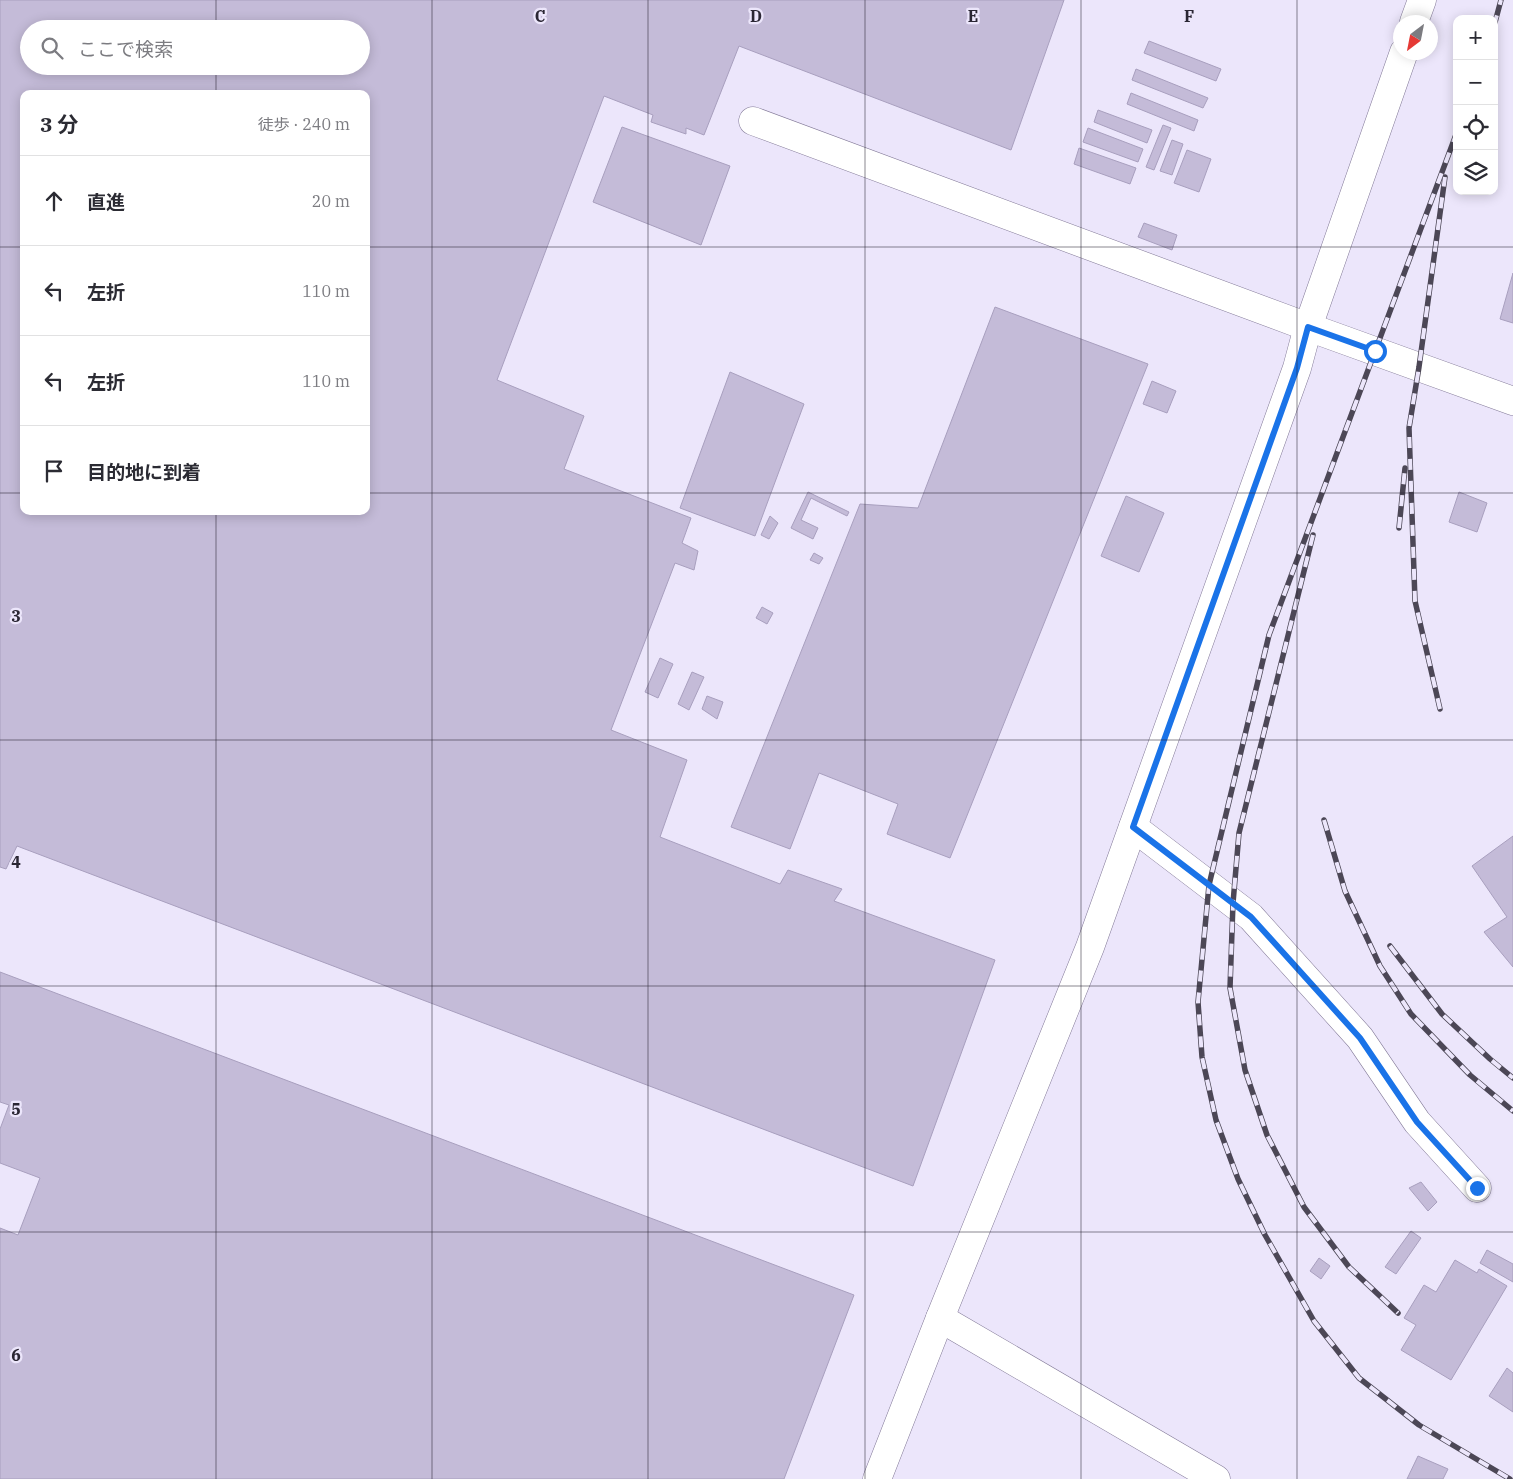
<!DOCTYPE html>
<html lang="ja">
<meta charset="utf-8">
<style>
:root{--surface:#fff;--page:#f2f2f3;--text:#2b2b33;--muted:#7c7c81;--line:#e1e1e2}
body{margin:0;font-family:"IBM Plex Serif","Noto Sans JP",serif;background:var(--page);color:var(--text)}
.controls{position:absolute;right:15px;top:15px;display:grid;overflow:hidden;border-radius:10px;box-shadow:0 2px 12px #0003}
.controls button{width:45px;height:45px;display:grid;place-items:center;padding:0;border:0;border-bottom:1px solid var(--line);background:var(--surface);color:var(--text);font:25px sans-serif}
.compass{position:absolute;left:1393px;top:15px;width:45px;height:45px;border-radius:50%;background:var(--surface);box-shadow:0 2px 12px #0003;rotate:212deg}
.stop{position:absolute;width:15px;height:15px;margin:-11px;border:4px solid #1a73e8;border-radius:50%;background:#fff}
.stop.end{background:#1a73e8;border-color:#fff;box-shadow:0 1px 5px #0008}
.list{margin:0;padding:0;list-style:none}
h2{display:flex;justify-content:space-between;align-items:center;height:65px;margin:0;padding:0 20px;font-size:21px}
h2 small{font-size:16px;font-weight:400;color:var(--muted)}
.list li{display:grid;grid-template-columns:32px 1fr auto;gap:15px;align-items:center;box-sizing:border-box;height:90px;padding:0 20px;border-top:1px solid var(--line)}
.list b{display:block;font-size:19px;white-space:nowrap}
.list em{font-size:16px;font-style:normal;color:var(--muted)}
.icon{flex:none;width:28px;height:28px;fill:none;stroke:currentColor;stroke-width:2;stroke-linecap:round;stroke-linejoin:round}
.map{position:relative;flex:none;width:1513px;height:1479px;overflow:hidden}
.search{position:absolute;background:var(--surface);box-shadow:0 2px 12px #0003;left:20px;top:20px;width:350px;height:55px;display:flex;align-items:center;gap:12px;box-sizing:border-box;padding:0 18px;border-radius:28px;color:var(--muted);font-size:19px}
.panel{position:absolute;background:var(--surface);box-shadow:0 2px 12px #0003;left:20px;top:90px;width:350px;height:425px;border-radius:10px}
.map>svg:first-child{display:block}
.building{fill:#c4bbd8;stroke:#a89fbe;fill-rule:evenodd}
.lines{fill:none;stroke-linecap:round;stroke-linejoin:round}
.minor-casing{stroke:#837a98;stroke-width:29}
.minor{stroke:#fff;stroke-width:28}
.rail-casing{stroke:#4c4756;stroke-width:5.5}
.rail{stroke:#ece6fb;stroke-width:4;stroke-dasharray:11;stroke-linecap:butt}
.route{stroke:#1a73e8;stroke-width:6}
.grid{fill:none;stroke:#2a2633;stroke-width:1;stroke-opacity:0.55}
.grid-label{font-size:16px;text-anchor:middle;font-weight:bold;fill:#2a2633;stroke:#ece6fb;stroke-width:4.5;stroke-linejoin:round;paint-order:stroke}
</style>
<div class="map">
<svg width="1513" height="1479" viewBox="0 0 1513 1479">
<rect width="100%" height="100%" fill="#ece6fb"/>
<g class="building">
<path d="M0,0H1064L1011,150L739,46L704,135L686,128V134L651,122L653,115L604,96L497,380L584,416L564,469L691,518L682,543L698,551L694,570L675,563L611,730L687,760L660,837L780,884L788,870L842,889L834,901L995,960L913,1186L17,846L6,869L0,867ZM29,29H361V66H29ZM24,94H366V511H24Z"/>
<polygon points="1149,41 1221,69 1216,81 1144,53"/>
<polygon points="1136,69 1208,98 1203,108 1132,80"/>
<polygon points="1131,93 1198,120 1194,131 1127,104"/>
<polygon points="1098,110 1152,130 1147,143 1094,122"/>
<polygon points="1163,125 1171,128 1154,170 1146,167"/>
<polygon points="622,127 730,166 701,245 593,202"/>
<polygon points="1088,128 1143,149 1138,162 1083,142"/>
<polygon points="1172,140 1183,144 1172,175 1160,171"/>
<polygon points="1079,148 1136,168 1130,184 1074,164"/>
<polygon points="1187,150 1211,159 1199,192 1174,183"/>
<polygon points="1144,223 1177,235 1172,250 1138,237"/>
<polygon points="1513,273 1513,323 1500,319"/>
<polygon points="995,307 1148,364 950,858 887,834 898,804 819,773 790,849 731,827 860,504 918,508"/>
<polygon points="730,372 804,404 755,536 680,508"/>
<polygon points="1152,381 1176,391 1167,413 1143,404"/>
<polygon points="808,492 849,512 847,516 811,498 801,520 818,528 813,539 791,528"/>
<polygon points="1459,492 1487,503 1477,532 1449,522"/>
<polygon points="1126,496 1164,513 1139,572 1101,556"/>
<polygon points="770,516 778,523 769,539 761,535"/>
<polygon points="814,553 823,558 819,564 810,560"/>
<polygon points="762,607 773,613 767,624 756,618"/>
<polygon points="660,658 673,664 658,698 645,692"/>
<polygon points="692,672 704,677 689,710 678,704"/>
<polygon points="707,696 723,702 717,719 702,709"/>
<polygon points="1513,836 1513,967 1484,932 1507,917 1472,866"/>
<polygon points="0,972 854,1295 784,1479 0,1479 0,1228 18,1235 40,1178 0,1163 0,1129 9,1105 0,1102"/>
<polygon points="1421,1182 1437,1202 1428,1211 1409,1188"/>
<polygon points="1411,1231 1421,1238 1396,1274 1385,1267"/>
<polygon points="1487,1250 1513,1264 1513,1282 1480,1263"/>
<polygon points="1319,1258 1330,1266 1321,1279 1310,1271"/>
<polygon points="1455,1260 1477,1273 1479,1269 1507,1286 1451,1380 1401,1350 1416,1325 1404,1318 1424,1285 1436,1292"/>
<polygon points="1507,1368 1513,1373 1513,1412 1489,1396"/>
<polygon points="1418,1456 1448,1469 1443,1479 1407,1479"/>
</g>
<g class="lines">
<g class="minor-casing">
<g id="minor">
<polyline points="1414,22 1422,0"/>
<polyline points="753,121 1308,327 1513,401"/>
<polyline points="1133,827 1251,917 1360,1038 1417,1122 1477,1188"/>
<polyline points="940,1318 1216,1479"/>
<polyline points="877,1479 940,1318 1090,947 1297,368 1308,327 1404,52"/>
</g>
</g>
<use href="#minor" class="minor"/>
<g class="rail-casing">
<g id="rail">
<polyline points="1494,26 1501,0"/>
<polyline points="1457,132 1269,635 1209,885 1198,1002 1202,1057 1216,1120 1238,1179 1265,1235 1314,1321 1359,1378 1419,1425 1510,1479"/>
<polyline points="1399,528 1405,468"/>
<polyline points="1313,535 1239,833 1233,903 1230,988 1245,1070 1267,1135 1304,1207 1349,1267 1398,1313"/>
<polyline points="1440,709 1415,601 1409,428 1419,367 1445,177"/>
<polyline points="1324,820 1345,891 1380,966 1411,1014 1470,1075 1513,1111"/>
<polyline points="1390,946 1442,1014 1490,1059 1513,1078"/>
</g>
</g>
<use href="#rail" class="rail"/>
</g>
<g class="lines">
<polyline class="route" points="1375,351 1308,327 1297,368 1133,827 1251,917 1360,1038 1417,1122 1477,1188"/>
</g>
<path class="grid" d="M216,0V29M432,0V1479M648,0V1479M865,0V1479M1081,0V1479M1297,0V1479M216,66V94M0,247H24M366,247H1513M0,493H24M366,493H1513M216,511V1479M0,740H1513M0,986H1513M0,1232H1513"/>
<g class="grid-label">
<text x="540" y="22">C</text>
<text x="756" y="22">D</text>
<text x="973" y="22">E</text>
<text x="1189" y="22">F</text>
<text x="16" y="622">3</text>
<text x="16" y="868">4</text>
<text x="16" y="1115">5</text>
<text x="16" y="1361">6</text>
</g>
</svg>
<div class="controls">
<button>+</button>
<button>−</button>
<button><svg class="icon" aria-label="locate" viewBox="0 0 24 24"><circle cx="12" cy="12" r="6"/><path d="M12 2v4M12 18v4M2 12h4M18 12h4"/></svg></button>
<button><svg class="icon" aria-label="layers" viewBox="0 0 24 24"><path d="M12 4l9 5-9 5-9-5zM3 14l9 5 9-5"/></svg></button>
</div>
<svg class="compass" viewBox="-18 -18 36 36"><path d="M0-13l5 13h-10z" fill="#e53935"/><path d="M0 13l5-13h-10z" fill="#7c7c81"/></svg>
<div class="stop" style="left:1375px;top:351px"></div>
<div class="stop end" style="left:1477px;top:1188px"></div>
<div class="search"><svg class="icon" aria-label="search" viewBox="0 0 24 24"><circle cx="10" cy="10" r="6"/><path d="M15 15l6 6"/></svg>ここで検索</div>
<section class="panel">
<h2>3 分<small>徒歩 · 240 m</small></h2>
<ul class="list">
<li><svg class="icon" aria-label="ahead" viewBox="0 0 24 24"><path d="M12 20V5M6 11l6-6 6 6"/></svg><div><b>直進</b></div><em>20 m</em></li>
<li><svg class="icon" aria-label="left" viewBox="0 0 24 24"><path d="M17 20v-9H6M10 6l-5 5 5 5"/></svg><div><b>左折</b></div><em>110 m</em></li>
<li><svg class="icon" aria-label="left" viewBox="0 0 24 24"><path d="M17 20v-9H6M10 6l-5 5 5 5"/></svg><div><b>左折</b></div><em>110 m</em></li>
<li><svg class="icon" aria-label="arrive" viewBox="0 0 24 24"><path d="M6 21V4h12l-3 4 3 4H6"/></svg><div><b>目的地に到着</b></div></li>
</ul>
</section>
</div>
